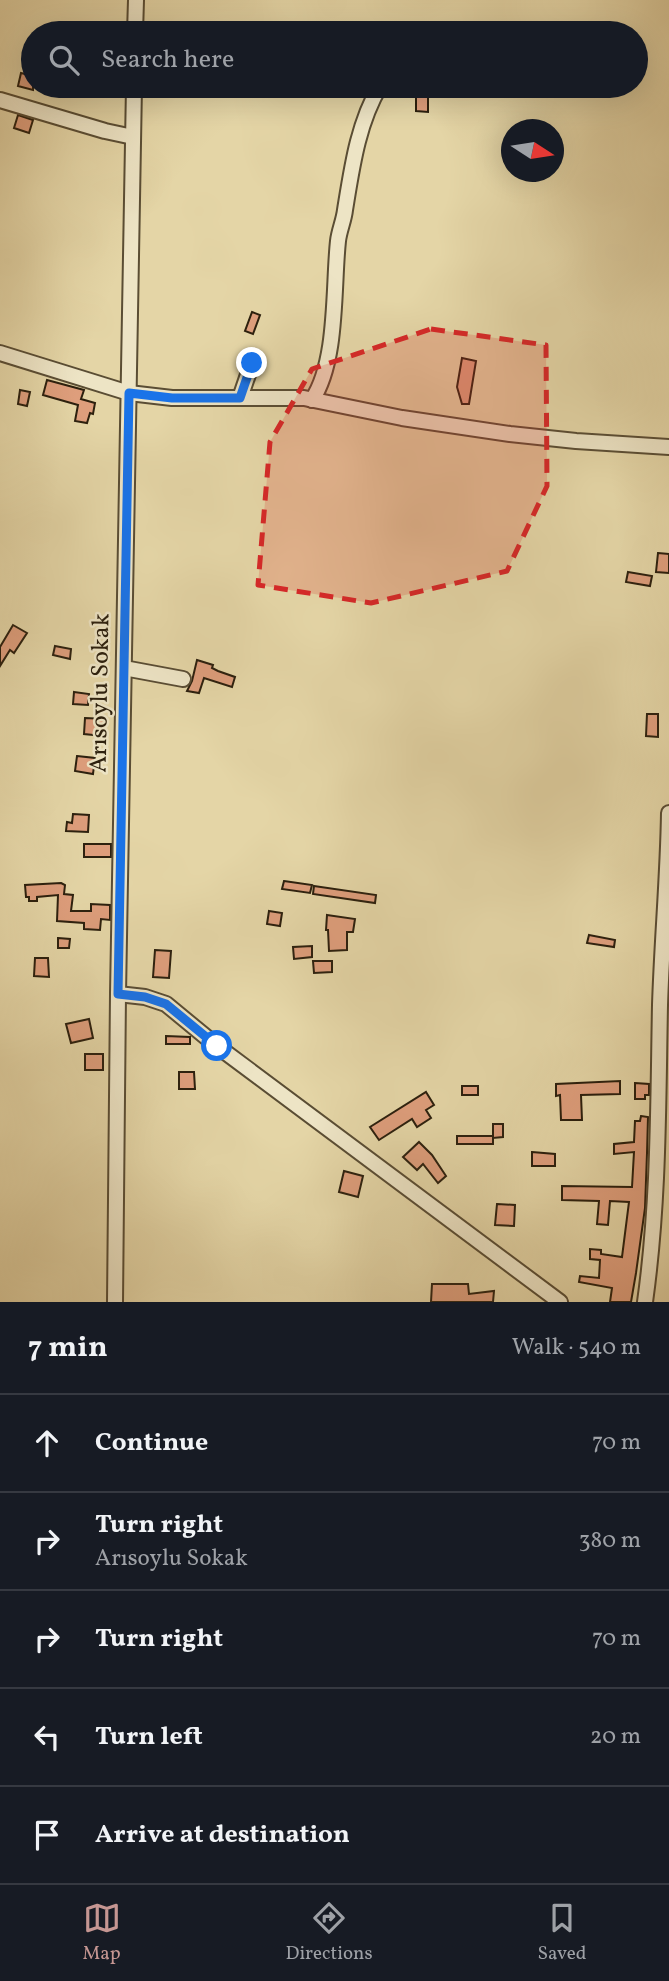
<!DOCTYPE html>
<meta charset="utf-8">
<style>
:root{--surface:#171b24;--page:#242831;--text:#f1f3f6;--muted:#9ea1a6;--line:#363941;--accent:#c59692}
body{margin:0;font-family:Vollkorn,serif;background:var(--page);color:var(--text)}
.compass{position:absolute;left:501px;top:119px;width:63px;height:63px;border-radius:50%;background:var(--surface);box-shadow:0 7px 28px #0002;rotate:102deg}
.stop{position:absolute;width:21px;height:21px;margin:-16px;border:5px solid #1a73e8;border-radius:50%;background:#fff}
.stop.end{background:#1a73e8;border-color:#fff;box-shadow:0 2px 7px #0008}
.list{margin:0;padding:0;list-style:none}
h2{display:flex;justify-content:space-between;align-items:center;height:91px;margin:0;padding:0 28px;font-size:30px}
h2 small{font-size:23px;font-weight:400;color:var(--muted)}
.list li{display:grid;grid-template-columns:46px 1fr auto;gap:21px;align-items:center;box-sizing:border-box;height:98px;padding:0 28px;border-top:2px solid var(--line)}
.list b{display:block;font-size:26px;white-space:nowrap}
.list p{margin:0;font-size:23px;white-space:nowrap;color:var(--muted)}
.list em{font-size:23px;font-style:normal;color:var(--muted)}
.icon{flex:none;width:38px;height:38px;fill:none;stroke:currentColor;stroke-width:2;stroke-linecap:round;stroke-linejoin:round}
.map{position:relative;flex:none;width:669px;height:1302px;overflow:hidden}
.search{position:absolute;background:var(--surface);box-shadow:0 7px 28px #0002;left:21px;right:21px;top:21px;height:77px;display:flex;align-items:center;gap:18px;box-sizing:border-box;padding:0 24px;border-radius:38px;color:var(--muted);font-size:26px}
.sheet{height:581px;background:var(--surface)}
nav{display:flex;justify-content:space-around;align-items:center;box-sizing:border-box;height:98px;border-top:2px solid var(--line);background:var(--surface);font-size:19px;color:var(--muted)}
nav a{display:grid;justify-items:center;gap:4px}
nav .on{color:var(--accent)}
.map>svg:first-child{display:block}
.building{fill:#de9e7c;stroke:#2c200e;stroke-width:2}
.lines{fill:none;stroke-linecap:round;stroke-linejoin:round}
.minor-casing{stroke:#5a4d34;stroke-width:18}
.minor{stroke:#ede4c5;stroke-width:14}
.route{stroke:#1a73e8;stroke-width:9}
.marked{fill:#d62828;fill-opacity:0.2;stroke:#d62828;stroke-width:5;stroke-dasharray:14 9;stroke-linejoin:round}
.labels{text-anchor:middle;dominant-baseline:central;stroke-width:5;stroke-linejoin:round;paint-order:stroke}
.street-label{font-size:24px;fill:#2c200e;stroke:#ede4c5}
</style>
<div class="map">
<svg width="669" height="1302" viewBox="0 0 669 1302">
<rect width="100%" height="100%" fill="#e4d5a6"/>
<filter id="stains"><feTurbulence type="fractalNoise" baseFrequency=".00286" numOctaves="4"/><feColorMatrix values="0 0 0 0 .2 0 0 0 0 .09 0 0 0 0 .02 0 0 0 .5 -.17"/></filter>
<radialGradient id="worn" r=".72"><stop offset=".6" stop-color="#630" stop-opacity="0"/><stop offset="1" stop-color="#630" stop-opacity=".3"/></radialGradient>
<g class="building">
<polygon points="21,73 33,76 33,90 18,86"/>
<polygon points="416,86 428,86 428,112 416,111"/>
<polygon points="18,115 33,120 29,133 14,128"/>
<polygon points="252,312 260,315 253,334 245,331"/>
<polygon points="462,358 476,361 469,404 462,404 457,387"/>
<polygon points="47,380 84,390 81,399 95,403 93,414 90,413 87,423 75,421 78,405 43,395"/>
<polygon points="20,390 30,392 27,406 18,404"/>
<polygon points="658,553 669,554 669,573 656,572"/>
<polygon points="628,572 652,576 650,586 626,582"/>
<polygon points="13,625 27,633 14,653 10,650 0,666 0,647"/>
<polygon points="55,646 71,649 70,659 53,655"/>
<polygon points="197,660 213,665 212,668 218,671 235,677 232,687 204,678 199,693 187,691 192,681"/>
<polygon points="74,692 89,694 88,705 73,704"/>
<polygon points="647,714 658,714 658,737 646,736"/>
<polygon points="85,718 105,719 103,736 84,734"/>
<polygon points="77,756 95,758 93,774 75,771"/>
<polygon points="73,814 89,815 88,832 66,831 67,822 72,823"/>
<rect x="84" y="844" width="27" height="13"/>
<polygon points="284,881 312,885 310,893 282,889"/>
<polygon points="61,883 65,885 64,894 73,895 71,911 91,911 91,904 110,905 110,920 101,919 100,930 84,929 84,923 57,921 58,895 37,897 37,901 29,901 29,897 26,897 25,885"/>
<polygon points="314,886 376,895 375,903 313,894"/>
<polygon points="269,911 282,913 280,926 267,924"/>
<polygon points="327,915 355,919 353,932 347,932 347,950 329,951 328,930 326,930"/>
<polygon points="589,935 615,940 614,947 587,943"/>
<polygon points="58,938 70,939 69,948 58,948"/>
<polygon points="312,946 312,957 294,959 293,947"/>
<polygon points="155,950 171,951 169,978 153,977"/>
<polygon points="35,958 48,958 49,977 34,976"/>
<polygon points="313,961 332,961 332,972 314,973"/>
<polygon points="89,1019 93,1038 71,1043 66,1024"/>
<polygon points="166,1036 190,1037 190,1044 166,1044"/>
<rect x="85" y="1054" width="18" height="16"/>
<polygon points="179,1072 194,1072 195,1089 179,1089"/>
<polygon points="620,1081 620,1094 581,1095 582,1120 561,1120 560,1095 556,1096 556,1084"/>
<polygon points="635,1083 649,1084 649,1095 645,1095 645,1099 635,1099"/>
<rect x="462" y="1086" width="16" height="9"/>
<polygon points="426,1092 434,1105 426,1110 431,1118 417,1127 412,1119 379,1140 370,1127"/>
<polygon points="641,1116 648,1117 647,1153 645,1208 636,1273 631,1302 610,1302 612,1288 579,1282 580,1276 599,1278 600,1260 590,1259 590,1249 601,1250 601,1254 622,1257 629,1202 610,1201 608,1225 597,1224 599,1201 562,1200 562,1186 632,1187 634,1152 614,1154 614,1144 634,1142 635,1121 640,1121"/>
<polygon points="493,1124 503,1124 503,1137 493,1138"/>
<rect x="457" y="1136" width="36" height="8"/>
<polygon points="419,1142 432,1155 446,1176 438,1183 423,1164 417,1170 403,1157"/>
<polygon points="532,1152 555,1154 555,1166 532,1166"/>
<polygon points="344,1171 363,1176 358,1197 339,1192"/>
<polygon points="497,1204 515,1205 514,1226 495,1225"/>
<polygon points="432,1284 468,1284 469,1294 494,1291 493,1302 431,1302"/>
</g>
<g class="lines">
<g class="minor-casing">
<g id="minor">
<polyline points="135,33 136,0"/>
<polyline points="0,100 105,131 133,137"/>
<polyline points="0,353 129,393 172,398 304,398 402,418 510,434 576,441 669,447"/>
<polyline points="240,398 252,363"/>
<path d="M312,400C338,361 333,287 338,241C339,231 344,220 345,210C352,167 358,123 380,86"/>
<polyline points="124,668 183,679"/>
<polyline points="118,994 145,997 166,1004 217,1046 560,1302"/>
<polyline points="115,1302 118,994 134,86"/>
<path d="M645,1302C659,1202 658,1105 660,1005C662,941 668,877 669,813"/>
</g>
</g>
<use href="#minor" class="minor"/>
</g>
<g class="lines">
<polyline class="route" points="217,1046 166,1004 145,997 118,994 129,393 172,398 240,398 252,363"/>
</g>
<path class="marked" d="M431,329L546,345L547,486L507,571L371,603L258,585L270,442L312,369Z"/>
<g class="labels">
<g class="street-label">
<text transform="translate(101 693) rotate(-89)">Arısoylu Sokak</text>
</g>
</g>
<rect width="100%" height="100%" filter="url(#stains)"/>
<rect width="100%" height="100%" fill="url(#worn)"/>
</svg>
<svg class="compass" viewBox="-18 -18 36 36"><path d="M0-13l5 13h-10z" fill="#e53935"/><path d="M0 13l5-13h-10z" fill="#9ea1a6"/></svg>
<div class="stop" style="left:217px;top:1046px"></div>
<div class="stop end" style="left:252px;top:363px"></div>
<div class="search"><svg class="icon" aria-label="search" viewBox="0 0 24 24"><circle cx="10" cy="10" r="6"/><path d="M15 15l6 6"/></svg>Search here</div>
</div>
<section class="sheet">
<h2>7 min<small>Walk · 540 m</small></h2>
<ul class="list">
<li><svg class="icon" aria-label="ahead" viewBox="0 0 24 24"><path d="M12 20V5M6 11l6-6 6 6"/></svg><div><b>Continue</b></div><em>70 m</em></li>
<li><svg class="icon" aria-label="right" viewBox="0 0 24 24"><path d="M7 20v-9h11M14 6l5 5-5 5"/></svg><div><b>Turn right</b><p>Arısoylu Sokak</p></div><em>380 m</em></li>
<li><svg class="icon" aria-label="right" viewBox="0 0 24 24"><path d="M7 20v-9h11M14 6l5 5-5 5"/></svg><div><b>Turn right</b></div><em>70 m</em></li>
<li><svg class="icon" aria-label="left" viewBox="0 0 24 24"><path d="M17 20v-9H6M10 6l-5 5 5 5"/></svg><div><b>Turn left</b></div><em>20 m</em></li>
<li><svg class="icon" aria-label="arrive" viewBox="0 0 24 24"><path d="M6 21V4h12l-3 4 3 4H6"/></svg><div><b>Arrive at destination</b></div></li>
</ul>
</section>
<nav>
<a class="on"><svg class="icon" aria-label="map" viewBox="0 0 24 24"><path d="M3 6l6-2 6 2 6-2v14l-6 2-6-2-6 2zM9 4v14M15 6v14"/></svg>Map</a>
<a><svg class="icon" aria-label="directions" viewBox="0 0 24 24"><path d="M12 3l9 9-9 9-9-9zM9 14v-3h6M13 9l2 2-2 2"/></svg>Directions</a>
<a><svg class="icon" aria-label="saved" viewBox="0 0 24 24"><path d="M7 4h10v16l-5-4-5 4z"/></svg>Saved</a>
</nav>
